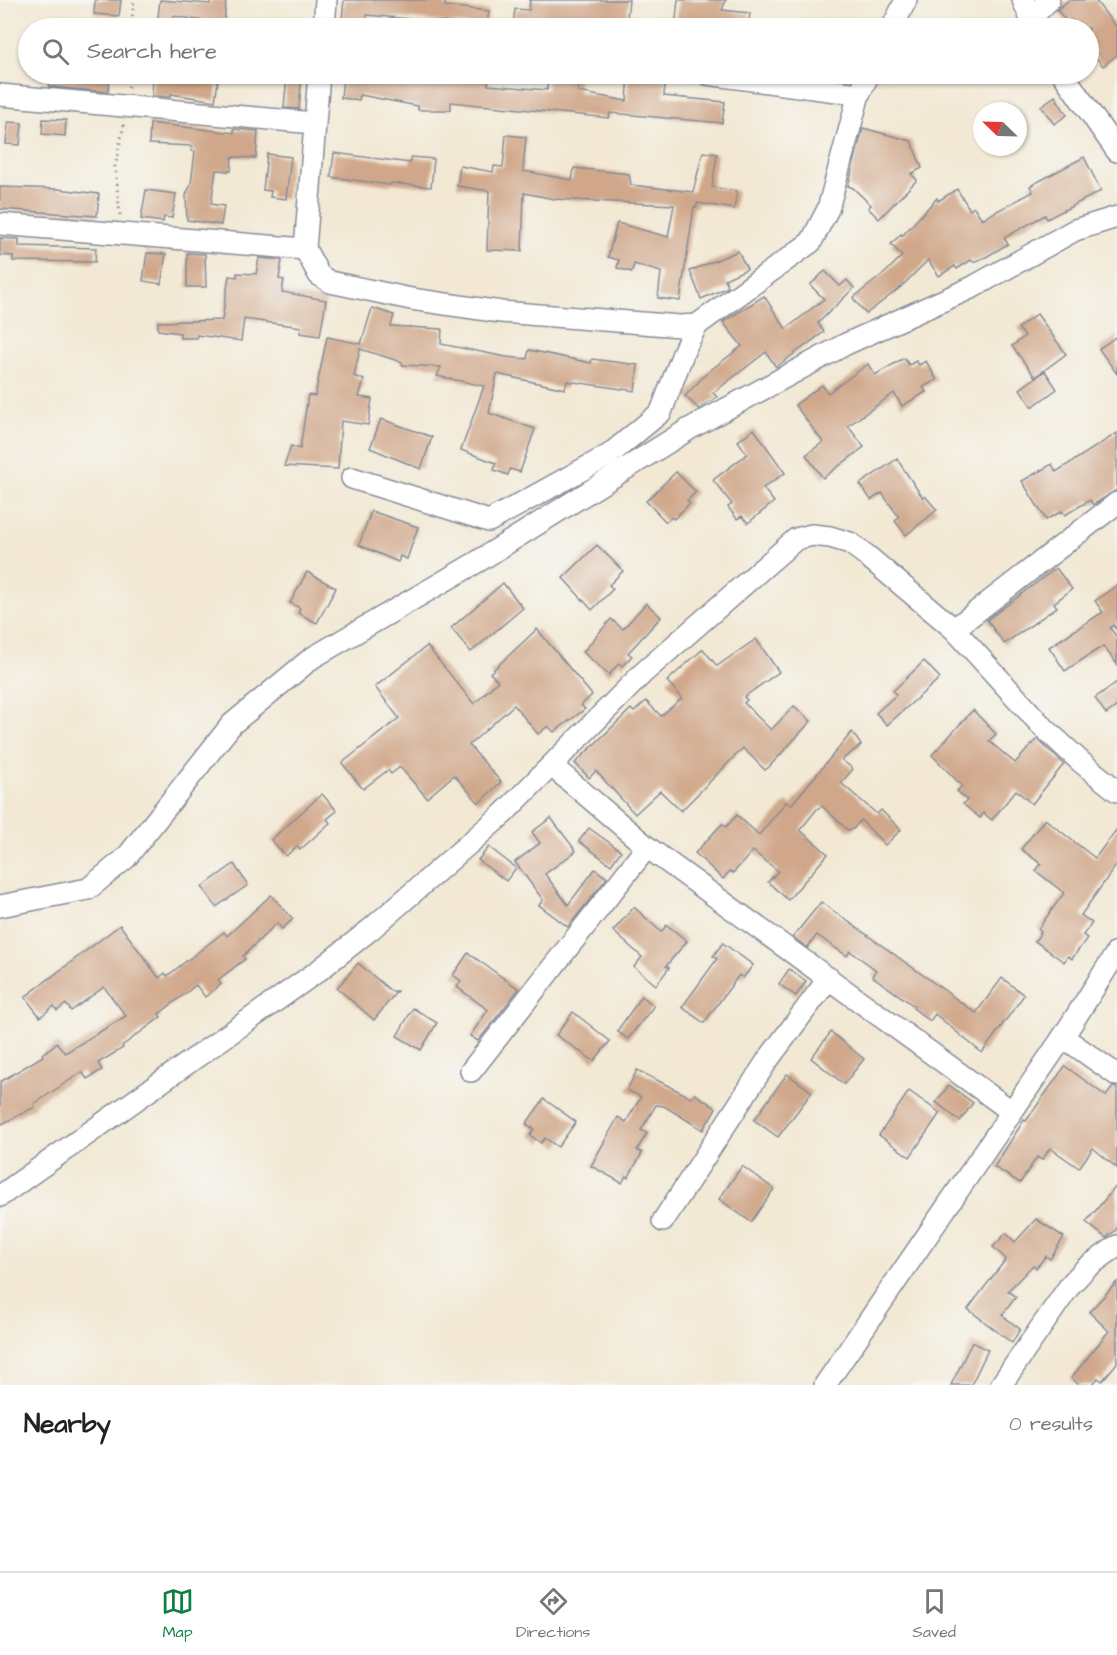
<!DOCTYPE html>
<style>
:root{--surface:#fff;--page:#f6f6f6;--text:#222;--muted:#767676;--line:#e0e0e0;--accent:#0b8043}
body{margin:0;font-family:"Architects Daughter",sans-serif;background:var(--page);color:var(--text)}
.compass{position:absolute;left:973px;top:102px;width:54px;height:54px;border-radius:50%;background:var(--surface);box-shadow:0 2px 4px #0004;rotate:293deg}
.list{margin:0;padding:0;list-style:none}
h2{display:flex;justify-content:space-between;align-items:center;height:78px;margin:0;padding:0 24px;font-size:26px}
h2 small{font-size:20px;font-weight:400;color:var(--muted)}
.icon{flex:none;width:33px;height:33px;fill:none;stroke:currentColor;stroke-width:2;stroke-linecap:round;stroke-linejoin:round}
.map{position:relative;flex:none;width:1117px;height:1385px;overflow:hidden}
.search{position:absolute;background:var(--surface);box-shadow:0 2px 4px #0004;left:18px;right:18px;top:18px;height:66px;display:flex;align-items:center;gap:15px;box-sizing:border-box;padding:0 21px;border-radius:33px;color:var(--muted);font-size:22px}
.sheet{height:186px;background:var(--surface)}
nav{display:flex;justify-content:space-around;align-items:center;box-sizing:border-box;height:84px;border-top:2px solid var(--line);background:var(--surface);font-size:16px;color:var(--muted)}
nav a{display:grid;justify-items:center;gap:3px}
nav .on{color:var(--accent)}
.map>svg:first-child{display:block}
.building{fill:#d0a78a}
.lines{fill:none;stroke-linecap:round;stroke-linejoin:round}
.street-casing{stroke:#868c98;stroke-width:24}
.path{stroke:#868c98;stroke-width:3;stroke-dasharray:1.5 4.5;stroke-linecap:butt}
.street{stroke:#fff;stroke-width:21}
</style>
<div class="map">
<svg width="1117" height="1385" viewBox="0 0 1117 1385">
<rect width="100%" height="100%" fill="#f6f6f2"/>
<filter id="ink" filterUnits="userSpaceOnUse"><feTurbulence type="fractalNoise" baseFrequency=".0167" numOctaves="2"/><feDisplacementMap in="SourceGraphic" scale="12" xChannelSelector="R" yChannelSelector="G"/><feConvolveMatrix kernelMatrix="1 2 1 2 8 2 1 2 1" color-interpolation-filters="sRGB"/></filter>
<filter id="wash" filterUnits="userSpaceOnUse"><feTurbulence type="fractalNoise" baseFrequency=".008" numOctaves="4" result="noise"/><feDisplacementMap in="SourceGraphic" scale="24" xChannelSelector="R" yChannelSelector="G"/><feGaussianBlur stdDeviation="1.35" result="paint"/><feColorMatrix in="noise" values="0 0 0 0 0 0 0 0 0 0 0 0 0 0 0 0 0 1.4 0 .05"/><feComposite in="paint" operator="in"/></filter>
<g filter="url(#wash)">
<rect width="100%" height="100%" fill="#f2e8d3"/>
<g id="blocks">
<g class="building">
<polygon points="95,0 121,0 119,16 94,14"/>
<polygon points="160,0 210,4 210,0 226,0 224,24 174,16 172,27 157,26"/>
<polygon points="344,0 445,0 445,6 489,11 487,26 367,15 365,28 341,28"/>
<polygon points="530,0 629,0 626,28 513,26 515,9 529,10"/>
<polygon points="678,0 726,0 722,10 750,13 748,28 675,28"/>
<polygon points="1069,0 1095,0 1117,28 1117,55 1103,66 1093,54 1096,52 1089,42 1089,28 1078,28 1071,20 1067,22 1057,10"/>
<polygon points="50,74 110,74 108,92 49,87"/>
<polygon points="287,74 302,74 299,109 284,108"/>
<polygon points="465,74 489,76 488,85 547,90 548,74 579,74 578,92 627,101 629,74 666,75 664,96 725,102 722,123 610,113 609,118 451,102 451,110 418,110 418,106 360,95 359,100 341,98 343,77 383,79 383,75 418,81 418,76"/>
<polygon points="153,75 218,81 215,101 171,94 171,97 152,96"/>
<polygon points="1055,96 1067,115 1054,124 1041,106"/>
<polygon points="43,119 66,120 65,136 42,134"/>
<polygon points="8,122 22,123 20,145 6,144"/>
<polygon points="150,123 234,133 234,129 258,131 256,158 232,157 231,171 216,170 211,204 224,206 221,225 187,220 186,195 191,184 195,151 191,151 192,146 149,144"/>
<polygon points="863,128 911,141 922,168 911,174 917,180 879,219 868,208 871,205 853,188 848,186"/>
<polygon points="506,135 526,137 523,171 572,180 574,168 629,174 631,185 693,192 703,152 717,154 712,187 737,191 734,209 697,203 697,207 694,207 680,301 658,298 661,272 634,264 632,272 617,268 619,260 608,257 617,223 668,237 674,205 554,199 524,193 522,251 487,250 489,191 457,186 460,166 493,172 494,166 503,167"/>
<polygon points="334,153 410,163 411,157 434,159 431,187 391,183 390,185 331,177"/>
<polygon points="267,154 291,157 286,199 270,197 271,191 263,190"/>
<polygon points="1084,157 1101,191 1047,219 1045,215 1004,238 1008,244 986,257 973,262 971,260 957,269 955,266 939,276 928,260 901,287 866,314 853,298 886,272 902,256 891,244 901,234 902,236 937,198 938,201 957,189 970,210 974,207 982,219 1033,192 1030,186"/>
<polygon points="0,187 58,189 99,194 97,216 0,209"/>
<polygon points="146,190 176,194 172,218 164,217 163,222 141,219"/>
<polygon points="0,238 19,239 19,246 96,248 95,262 13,261 13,256 0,255"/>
<polygon points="738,251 747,269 725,279 728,287 724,289 701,299 690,271"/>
<polygon points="147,253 166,254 161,284 143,281"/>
<polygon points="187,253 205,254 206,287 187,287"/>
<polygon points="259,258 282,260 279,279 284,280 282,292 326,300 320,336 300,333 301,327 244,319 241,341 197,335 197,338 180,338 180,333 158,330 158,322 222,320 229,276 237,277 237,273 256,274"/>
<polygon points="825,271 840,286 847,280 854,288 818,323 824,332 776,367 766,352 713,393 717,397 699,409 685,396 708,372 742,346 723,322 764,296 786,329 824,299 810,285"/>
<polygon points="372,308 394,315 391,326 442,329 441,344 506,357 527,359 529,350 591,363 592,359 638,365 635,391 567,381 565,389 497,374 489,413 535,429 520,472 510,469 508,475 494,470 496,463 461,450 484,386 437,376 441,367 402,365 402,362 360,349 354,376 364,380 359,397 372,399 368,425 341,421 338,469 284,466 291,446 300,449 308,395 315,396 327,337 361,344"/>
<polygon points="1037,314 1066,354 1035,377 1012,346 1025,336 1018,328"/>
<polygon points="1117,336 1117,374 1099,349"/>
<polygon points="904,358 909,365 916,361 919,365 926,361 937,380 923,387 926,392 902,406 894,393 848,426 864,447 823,478 806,455 823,442 795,405 822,385 828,393 868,364 875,375"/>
<polygon points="1045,371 1057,389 1032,407 1020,389"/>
<polygon points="381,419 432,437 421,469 370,448"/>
<polygon points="754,429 785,473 763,488 774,502 748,523 742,516 737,519 728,507 732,504 713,480 747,454 738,441"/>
<polygon points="1117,433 1117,490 1093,505 1090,500 1065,515 1062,511 1046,520 1022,481 1052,464 1056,472"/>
<polygon points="897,459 923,498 925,496 937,510 906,535 895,521 899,517 882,493 871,500 860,484"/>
<polygon points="676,472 696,492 687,501 690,503 674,519 672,517 666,522 646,501"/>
<polygon points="371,511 418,527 407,559 400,556 398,562 359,545"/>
<polygon points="597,545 623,571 609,585 613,589 592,610 563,578"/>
<polygon points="1056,568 1072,589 1054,603 1057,607 1004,644 987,620"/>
<polygon points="307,572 336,588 317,623 298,613 300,608 290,603"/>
<polygon points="503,583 523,608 471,652 451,628"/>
<polygon points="1117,585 1117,630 1113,625 1110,628 1117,637 1117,664 1103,646 1065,671 1049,647 1103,612 1095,601"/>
<polygon points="646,603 661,617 628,653 632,656 622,666 619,663 609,675 583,652 611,619 623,629"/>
<polygon points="537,629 592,695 581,705 585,709 554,732 548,726 538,734 514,705 469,745 501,782 479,803 454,775 427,798 400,767 391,774 388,770 363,789 342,763 399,718 375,687 427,646 474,704 498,681 490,673"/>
<polygon points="756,639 779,672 744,697 747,700 744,703 771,730 794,706 811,721 769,767 765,770 743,748 681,811 660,791 635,814 596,771 589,778 575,763 631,709 634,712 646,701 661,716 682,698 667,681 703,649 717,666"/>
<polygon points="924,661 940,678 887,725 876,713 896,695 893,691"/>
<polygon points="1117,682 1117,706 1106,714 1095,698"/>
<polygon points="973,710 996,734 989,741 1015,763 1037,739 1064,764 1032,804 1016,790 992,820 983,813 980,818 963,804 967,800 957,791 962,786 932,755"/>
<polygon points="852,732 861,745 842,760 853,769 841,783 877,814 881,810 901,830 885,845 861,820 853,829 848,830 822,806 817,809 800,830 828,854 788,900 768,882 778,871 753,851 733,873 730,871 723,879 695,853 722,824 726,827 737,815 759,835 786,802 791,805"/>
<polygon points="322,794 337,811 327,819 330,823 300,850 297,846 286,856 271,840"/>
<polygon points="551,818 576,851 545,874 568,905 595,869 607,878 568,927 539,905 543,900 515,862 540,843 532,832"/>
<polygon points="1045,819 1095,858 1117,829 1117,864 1081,915 1092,923 1083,935 1087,938 1072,959 1068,956 1064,962 1035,941 1041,932 1038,929 1064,893 1036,871 1041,864 1021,849"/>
<polygon points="589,828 621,851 611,865 579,841"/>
<polygon points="489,847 516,868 506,881 478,860"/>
<polygon points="234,864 248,885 216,907 202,887"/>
<polygon points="271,895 293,919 282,929 277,923 243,956 245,959 218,980 221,984 205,997 196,985 159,1014 161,1017 122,1046 123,1048 98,1063 102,1070 87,1079 82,1072 34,1104 35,1107 0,1125 0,1082 43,1056 42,1054 57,1043 65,1053 126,1016 104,987 71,1011 66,1004 57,1011 54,1006 40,1017 25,997 120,925 159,978 165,973 167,976 224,932 227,936"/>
<polygon points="821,902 976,1013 1002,978 1024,995 982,1053 935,1014 930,1021 913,1008 914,1006 872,976 876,970 850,951 847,956 817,935 807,948 793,937"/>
<polygon points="634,907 661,932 667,925 687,941 666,966 669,968 656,985 634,967 642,957 613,931"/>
<polygon points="723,943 753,965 743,978 739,975 704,1023 682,1007 717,959 713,956"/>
<polygon points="468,953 519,989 478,1041 470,1036 488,1010 457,987 461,981 453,975"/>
<polygon points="358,963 391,991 397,991 374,1020 337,988"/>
<polygon points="789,969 806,981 796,996 779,984"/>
<polygon points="642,996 654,1006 628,1039 617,1031"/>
<polygon points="413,1008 437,1023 421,1050 397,1036"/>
<polygon points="573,1012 610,1041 594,1061 556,1035"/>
<polygon points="831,1032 864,1059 844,1084 811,1058"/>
<polygon points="1065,1066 1106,1096 1113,1087 1117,1088 1117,1168 1093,1148 1079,1168 1050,1148 1042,1160 1037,1157 1020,1183 994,1167 1024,1120 1026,1121"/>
<polygon points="637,1070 692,1098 695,1094 716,1108 703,1130 664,1106 656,1105 641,1130 647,1133 637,1150 642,1153 628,1178 626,1176 622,1183 591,1166 618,1117 626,1122 641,1097 627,1090"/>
<polygon points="787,1074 812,1092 778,1137 754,1120"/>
<polygon points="949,1085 973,1103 960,1121 936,1102"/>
<polygon points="909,1091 940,1113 910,1157 879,1135"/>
<polygon points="544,1099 576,1122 558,1147 545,1138 541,1143 530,1135 534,1129 526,1124"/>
<polygon points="742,1166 774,1189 751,1222 719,1199"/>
<polygon points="1117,1185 1117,1229 1106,1238 1086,1222"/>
<polygon points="1036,1219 1064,1237 1050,1259 1046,1256 1036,1268 1033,1265 1008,1291 1016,1297 1002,1315 1020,1329 1012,1343 968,1309 1006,1259 993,1247 1006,1233 1015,1242"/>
<polygon points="1117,1282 1117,1363 1102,1381 1098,1378 1092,1385 1079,1385 1071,1378 1109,1331 1089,1312"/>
<polygon points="972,1342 988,1350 971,1385 951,1385"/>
</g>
</g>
</g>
<g filter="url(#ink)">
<use href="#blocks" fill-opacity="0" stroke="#868c98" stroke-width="1.5"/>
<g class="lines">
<g class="street-casing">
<g id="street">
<polyline points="1023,0 1035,28"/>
<polyline points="1030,19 1049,0"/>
<polyline points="324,28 326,0"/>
<polyline points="892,28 906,0"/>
<polyline points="319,74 305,249 319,275 330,282 411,299 501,312 680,326 697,325"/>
<polyline points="707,74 859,94 869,74"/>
<polyline points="1063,74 1117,151"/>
<polyline points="0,95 314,123"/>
<polyline points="0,224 305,249"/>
<polyline points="352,478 489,521 609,455 661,412 685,348 697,325 811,242 828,209 859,94"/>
<polyline points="954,629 1117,503"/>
<polyline points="552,766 647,847 1011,1111"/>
<polyline points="0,906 88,889 126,858 232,724 312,658 477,562 689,429 846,344 973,287 1075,230 1117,217"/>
<polyline points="1063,1037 1117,1075"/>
<polyline points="471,1071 647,847"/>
<polyline points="0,1196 318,971 371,929 503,814 643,673 796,539 812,535 830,537 850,543 866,555 954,629 1041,725 1081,762 1117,791"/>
<polyline points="663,1221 767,1061 829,978"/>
<polyline points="825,1385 1063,1037 1117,952"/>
<polyline points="1001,1385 1071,1284 1086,1268 1117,1246"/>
</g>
</g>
<g class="path">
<polyline points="131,28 134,0"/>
<polyline points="128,74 128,88"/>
<polyline points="120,215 115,167 124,124"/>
</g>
<use href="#street" class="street"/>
</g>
</g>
</svg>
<svg class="compass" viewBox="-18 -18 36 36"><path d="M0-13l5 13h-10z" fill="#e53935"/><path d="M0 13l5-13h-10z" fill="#767676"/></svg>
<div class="search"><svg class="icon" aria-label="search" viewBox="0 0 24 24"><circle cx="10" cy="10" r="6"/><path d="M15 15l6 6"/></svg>Search here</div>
</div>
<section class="sheet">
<h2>Nearby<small>0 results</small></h2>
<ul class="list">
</ul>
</section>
<nav>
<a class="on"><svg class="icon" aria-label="map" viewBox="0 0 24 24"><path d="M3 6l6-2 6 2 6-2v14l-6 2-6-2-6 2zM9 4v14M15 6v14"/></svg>Map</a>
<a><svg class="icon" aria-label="directions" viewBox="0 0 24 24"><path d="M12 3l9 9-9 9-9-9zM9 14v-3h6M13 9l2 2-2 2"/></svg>Directions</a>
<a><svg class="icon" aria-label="saved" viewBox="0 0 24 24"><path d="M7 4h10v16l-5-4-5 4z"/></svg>Saved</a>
</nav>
